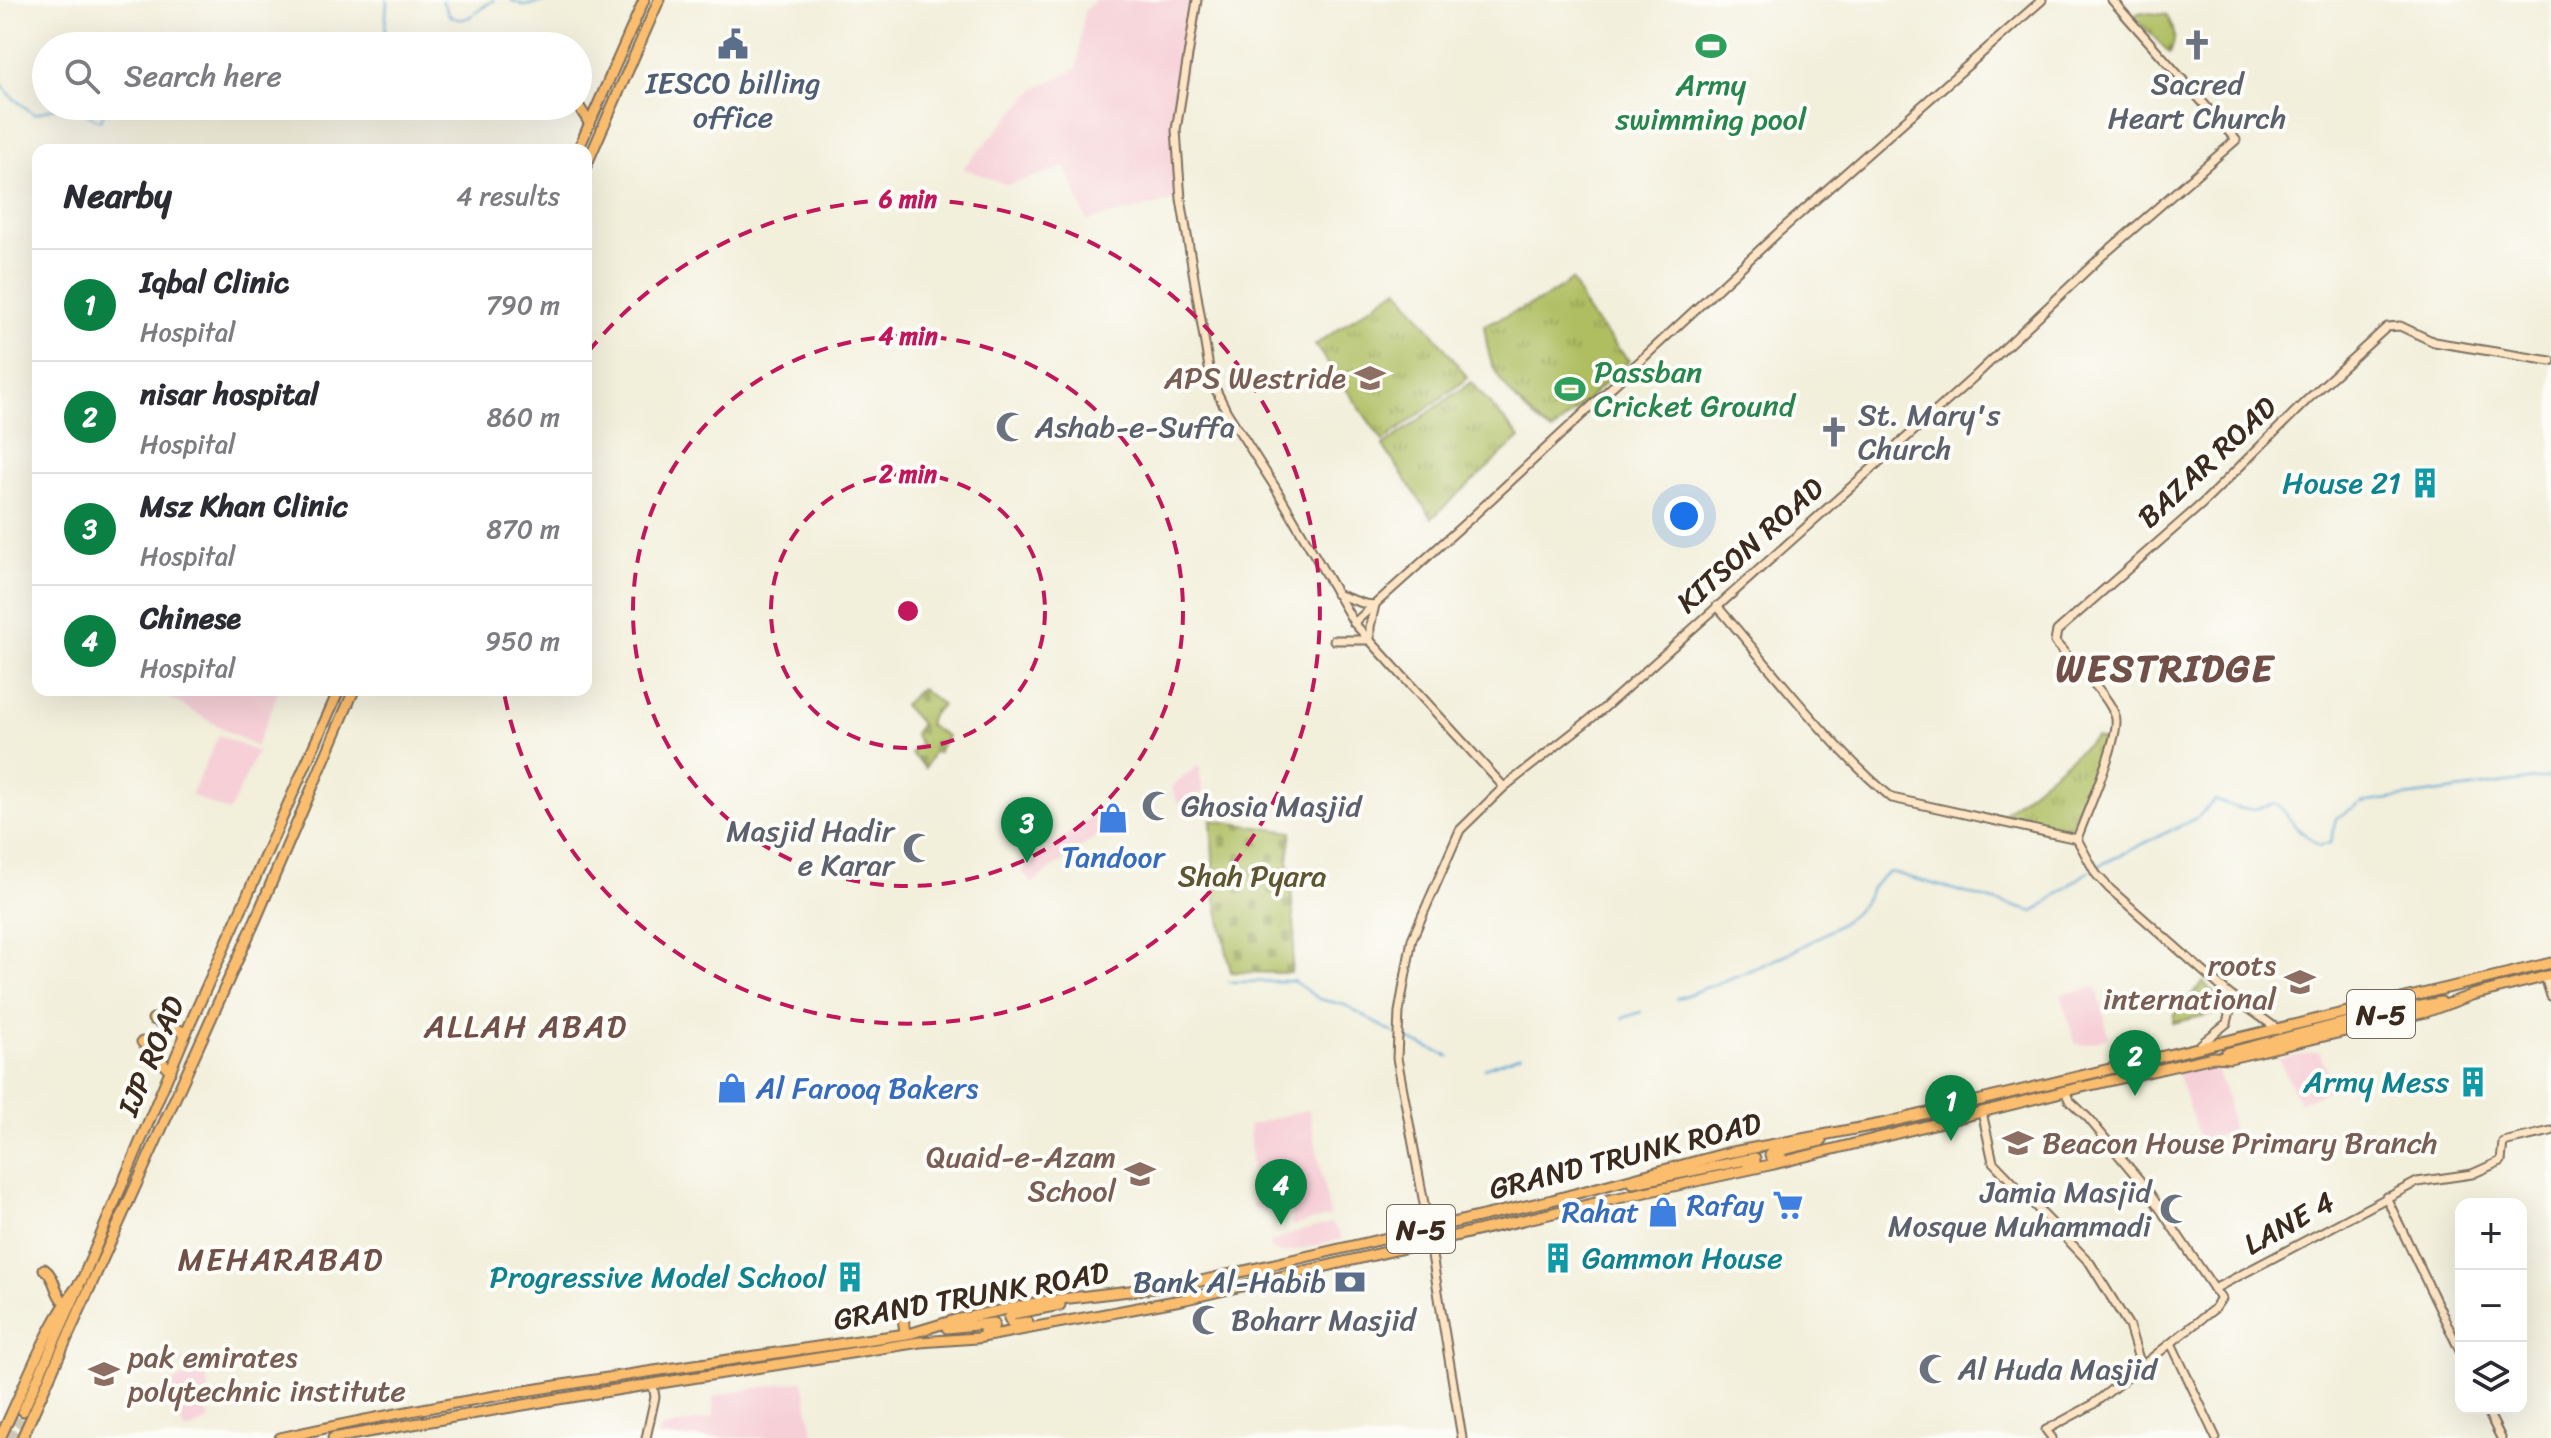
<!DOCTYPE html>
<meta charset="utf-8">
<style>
:root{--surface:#fff;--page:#f7f7f7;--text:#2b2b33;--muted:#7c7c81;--line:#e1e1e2;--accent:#0b8043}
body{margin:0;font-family:Sriracha,sans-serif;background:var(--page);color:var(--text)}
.controls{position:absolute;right:24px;bottom:24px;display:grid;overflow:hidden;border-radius:16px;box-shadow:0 8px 32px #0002}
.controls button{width:72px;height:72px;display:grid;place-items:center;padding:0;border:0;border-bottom:2px solid var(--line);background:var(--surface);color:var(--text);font:40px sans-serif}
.you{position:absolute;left:1684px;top:516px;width:28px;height:28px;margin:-20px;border:6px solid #fff;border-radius:50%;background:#1a73e8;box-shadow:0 0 0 12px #1a73e833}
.badge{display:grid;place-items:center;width:52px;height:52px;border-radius:50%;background:var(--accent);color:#fff;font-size:26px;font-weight:700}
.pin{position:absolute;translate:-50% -66px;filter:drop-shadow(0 2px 4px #0008)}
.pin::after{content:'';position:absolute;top:42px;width:28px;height:24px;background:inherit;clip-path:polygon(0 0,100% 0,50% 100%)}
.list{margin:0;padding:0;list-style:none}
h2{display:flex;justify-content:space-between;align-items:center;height:104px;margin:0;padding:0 32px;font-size:34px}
h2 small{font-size:26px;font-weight:400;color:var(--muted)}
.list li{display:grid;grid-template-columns:52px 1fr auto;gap:24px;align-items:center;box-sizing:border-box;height:112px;padding:0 32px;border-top:2px solid var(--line)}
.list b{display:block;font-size:30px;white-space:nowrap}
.list p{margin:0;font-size:26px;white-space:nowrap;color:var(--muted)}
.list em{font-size:26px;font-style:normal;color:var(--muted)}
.icon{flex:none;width:44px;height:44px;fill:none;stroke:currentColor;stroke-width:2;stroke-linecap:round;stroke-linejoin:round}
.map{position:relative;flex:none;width:2551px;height:1438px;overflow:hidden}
.search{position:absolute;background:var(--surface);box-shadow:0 8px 32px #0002;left:32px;top:32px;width:560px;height:88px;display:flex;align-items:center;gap:20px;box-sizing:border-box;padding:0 28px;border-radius:44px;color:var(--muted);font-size:30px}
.panel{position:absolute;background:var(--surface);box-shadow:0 8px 32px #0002;left:32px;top:144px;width:560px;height:552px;border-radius:16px}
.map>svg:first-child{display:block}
.built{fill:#f6cfd7}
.grass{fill:url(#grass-tufts);stroke:#747440;stroke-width:2}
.cemetery{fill:url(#cemetery-stones);stroke:#747440;stroke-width:2}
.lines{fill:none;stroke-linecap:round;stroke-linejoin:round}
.stream{stroke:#5ca4d3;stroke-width:2}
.highway-tunnel{stroke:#cdc8b5;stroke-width:9;stroke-dasharray:9 4.5;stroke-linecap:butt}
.secondary-casing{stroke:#7b6f60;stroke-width:11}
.highway-casing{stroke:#7b6f60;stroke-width:13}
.secondary{stroke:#fde5c5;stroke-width:7}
.highway{stroke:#fbbd6e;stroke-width:9}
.ring{fill:none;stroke:#c2185b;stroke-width:4;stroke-dasharray:14 10}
.labels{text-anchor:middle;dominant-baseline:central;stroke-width:8;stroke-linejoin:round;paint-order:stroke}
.shield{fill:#fdfcf7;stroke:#75695f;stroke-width:2}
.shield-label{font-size:28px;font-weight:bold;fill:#3b2a1e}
.service-label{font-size:30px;fill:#4e5e75;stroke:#fdfcf7}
.worship-label{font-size:30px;fill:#5b616d;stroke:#fdfcf7;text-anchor:start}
.leisure-label{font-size:30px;fill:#27864d;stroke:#fdfcf7}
.education-label{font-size:30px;fill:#785e54;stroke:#fdfcf7;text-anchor:end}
.street-label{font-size:30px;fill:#3b2a1e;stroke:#fdfcf7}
.culture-label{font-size:30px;fill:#0d838f;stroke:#fdfcf7;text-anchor:end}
.shop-label{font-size:30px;fill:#366cbe;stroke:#fdfcf7;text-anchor:end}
.park-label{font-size:30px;fill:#5e5632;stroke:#fdfcf7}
.neighbourhood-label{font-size:32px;letter-spacing:2px;fill:#705048;stroke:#fdfcf7}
.district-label{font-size:38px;font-weight:bold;letter-spacing:2px;fill:#705048;stroke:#fdfcf7}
.centre{fill:#c2185b;stroke:#fdfcf7;stroke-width:4}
.ring-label{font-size:24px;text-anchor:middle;font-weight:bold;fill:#c2185b;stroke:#fdfcf7;stroke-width:8;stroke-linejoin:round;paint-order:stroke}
</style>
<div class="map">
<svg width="2551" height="1438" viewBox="0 0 2551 1438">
<defs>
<pattern id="grass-tufts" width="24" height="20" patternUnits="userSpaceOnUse" patternTransform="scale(2)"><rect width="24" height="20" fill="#aebe61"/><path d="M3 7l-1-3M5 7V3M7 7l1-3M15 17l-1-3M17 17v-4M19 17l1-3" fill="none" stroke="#8f9b4f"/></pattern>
<pattern id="cemetery-stones" width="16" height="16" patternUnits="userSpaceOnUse" patternTransform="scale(2)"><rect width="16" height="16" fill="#aebe61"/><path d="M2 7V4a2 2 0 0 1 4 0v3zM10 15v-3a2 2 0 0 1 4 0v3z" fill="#8f9b4f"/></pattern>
</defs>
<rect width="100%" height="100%" fill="#fdfcf7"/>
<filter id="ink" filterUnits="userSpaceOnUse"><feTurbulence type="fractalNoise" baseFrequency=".0125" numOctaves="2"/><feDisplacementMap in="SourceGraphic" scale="16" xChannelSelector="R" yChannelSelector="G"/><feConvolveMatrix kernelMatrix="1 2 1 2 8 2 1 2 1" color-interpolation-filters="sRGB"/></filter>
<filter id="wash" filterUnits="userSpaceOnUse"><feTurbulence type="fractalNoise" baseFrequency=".006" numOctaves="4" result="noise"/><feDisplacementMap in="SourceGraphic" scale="32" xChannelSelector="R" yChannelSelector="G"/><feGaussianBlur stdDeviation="1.8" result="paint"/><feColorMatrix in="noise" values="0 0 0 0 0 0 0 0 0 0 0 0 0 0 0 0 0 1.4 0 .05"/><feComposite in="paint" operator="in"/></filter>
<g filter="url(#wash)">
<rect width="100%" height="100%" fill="#f2efdb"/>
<g class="built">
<polygon points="1095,0 1197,0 1175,130 1181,199 1087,221 1066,167 1007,185 963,168 1035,89 1077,68 1084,11"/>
<polygon points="155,690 279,690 256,747"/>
<polygon points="219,735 257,752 229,812 191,795"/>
<polygon points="1199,765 1203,793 1178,803 1171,787"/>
<polygon points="1103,807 1116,822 1032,883 1021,871"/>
<polygon points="2097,987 2109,1038 2083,1045 2075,1043 2061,994"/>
<polygon points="2319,1052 2334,1088 2299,1103 2279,1059"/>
<polygon points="2215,1063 2228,1100 2231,1132 2200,1140 2177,1072"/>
<polygon points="1309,1109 1330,1216 1292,1226 1289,1200 1254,1210 1249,1125"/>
<polygon points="1332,1223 1343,1239 1283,1253 1272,1250 1269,1244 1292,1233"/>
<polygon points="203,1356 209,1389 205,1406 210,1420 186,1431 164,1385 187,1376 182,1361"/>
<polygon points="803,1380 814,1438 658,1438 660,1429 713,1417 713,1396"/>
</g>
<g class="grass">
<path d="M2141,12L2166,15C2175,29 2177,38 2170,53L2133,16Z"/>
<path d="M1572,280L1588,313L1629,361L1552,432C1532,419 1501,387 1492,364C1487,351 1486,338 1484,325L1542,300Z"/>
<polygon points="1398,288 1468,378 1383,441 1315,345"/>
<polygon points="1471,382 1520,438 1432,518 1383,446"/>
<polygon points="2096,737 2104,740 2070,827 2004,813"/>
<polygon points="2203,982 2222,999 2221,1012 2173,1023 2174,1014"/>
</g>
<g class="cemetery">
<polygon points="921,688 942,705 930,717 928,725 947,736 937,753 933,752 925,768 911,753 920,744 914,733 921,724 903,705"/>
<polygon points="1211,820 1292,832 1288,859 1295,933 1291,973 1231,972 1215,895"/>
</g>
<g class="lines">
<g class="stream">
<path d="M442,0L449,15C467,28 478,8 494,0"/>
<polyline points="511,0 525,6 551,0"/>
<polyline points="384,46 387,0"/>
<polyline points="0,82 12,97 34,114 61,106"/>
<polyline points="71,106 100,121 108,106"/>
<polyline points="258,106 288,114 296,106"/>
<path d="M2096,867L2198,817L2215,800C2223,802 2227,804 2234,807C2246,812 2264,807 2276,804C2287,811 2289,821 2298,829C2305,835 2312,839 2319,846L2330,843L2336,818L2361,803L2551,777"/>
<polyline points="1229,982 1293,981 1319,999 1345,1005 1394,1033"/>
<path d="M1676,999C1736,976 1798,955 1850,917C1867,905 1871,880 1890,872L2034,912L2090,870"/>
<polyline points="1623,1018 1641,1012"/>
<polyline points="1400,1036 1450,1057"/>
<polyline points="1484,1068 1521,1055"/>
</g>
</g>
</g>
<g filter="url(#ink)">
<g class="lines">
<polyline class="highway-tunnel" points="10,1438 23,1411"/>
<g class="secondary-casing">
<g id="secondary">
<polyline points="1197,0 1176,130 1181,199 1211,380 1227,412 1275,487 1354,623 1504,787"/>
<path d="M1717,606C1771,668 1829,746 1892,798L2077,839"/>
<polyline points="1354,623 1472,517 1780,231 2042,0"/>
<polyline points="1334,640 1370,640 1370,627 1375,605 1365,604 1336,594"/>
<polyline points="2545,977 2551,996"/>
<path d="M2279,1030L2230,995L2110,889L2096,874L2077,839C2085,816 2123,732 2115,715C2105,690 2073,664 2055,642L2057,631L2203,503L2307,400L2387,327L2400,326L2434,342L2551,361"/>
<polyline points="2201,1044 2227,1023 2232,1003 2227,995"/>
<polyline points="1982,1112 1993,1162 2090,1263 2129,1326 2141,1366"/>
<polyline points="2386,1197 2461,1353"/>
<polyline points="1425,1209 1434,1218 1446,1222"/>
<polyline points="1412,1231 1422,1220 1425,1209 1397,1058 1399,1012 1412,939 1460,830 1504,787 1603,709 1974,377 2103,255 2236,140 2112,0"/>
<polyline points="1430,1243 1462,1438"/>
<polyline points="2214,1289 2417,1182 2472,1174 2501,1161 2503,1142 2551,1131"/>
<polyline points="2171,1343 2216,1438"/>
<polyline points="2486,1408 2501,1438"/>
<polyline points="646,1438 655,1397 653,1385"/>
<polyline points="2052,1438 2046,1430 2092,1405 2214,1309 2221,1299 2146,1188 2089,1119 2069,1100 2065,1091"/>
</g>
</g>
<g class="highway-casing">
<g id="highway">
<polyline points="578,105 590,124"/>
<polyline points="578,150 644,0"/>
<polyline points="586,166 659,0"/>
<polyline points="153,1019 186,1033"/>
<polyline points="142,1042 171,1071"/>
<polyline points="2226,1053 2367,1017 2441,1002"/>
<polyline points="1782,1158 1773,1159 1770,1155 1773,1152 1821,1141"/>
<polyline points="1633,1183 1755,1158 1755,1163 1748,1166"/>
<path d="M44,1269C56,1277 54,1293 64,1302"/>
<polyline points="903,1316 905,1334"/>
<polyline points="1028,1322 1012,1324 1009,1318 1012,1314 1060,1305"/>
<polyline points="947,1328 994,1323 993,1328 984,1331"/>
<polyline points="23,1411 79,1287"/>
<path d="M0,1438C26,1384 45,1328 82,1280L186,1033L339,690"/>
<polyline points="22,1438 255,921 354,690"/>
<path d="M280,1438C488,1391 701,1365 912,1333L955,1320L1045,1301L1188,1284L1552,1200L1727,1153L1881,1124L2551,963"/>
<polyline points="333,1438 552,1400 920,1342 977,1338 1186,1299 1600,1202 1774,1164 2065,1091 2213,1057 2230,1058 2426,1012 2472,995 2551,975"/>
</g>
</g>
<use href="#secondary" class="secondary"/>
<use href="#highway" class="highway"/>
</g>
</g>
<g class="ring">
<circle cx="908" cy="611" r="137"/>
<circle cx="908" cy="611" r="275"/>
<path d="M588 352A412 412 0 1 1 504 693"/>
</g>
<defs>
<g id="civic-bare" transform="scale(2.4)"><path d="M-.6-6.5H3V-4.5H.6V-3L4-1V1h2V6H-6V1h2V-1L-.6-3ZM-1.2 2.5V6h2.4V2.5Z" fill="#5c6f8a" stroke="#fdfcf7" stroke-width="2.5" paint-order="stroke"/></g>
<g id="church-bare" transform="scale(2.4)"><path d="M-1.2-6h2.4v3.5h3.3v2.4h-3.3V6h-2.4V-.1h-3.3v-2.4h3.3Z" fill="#6b7280" stroke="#fdfcf7" stroke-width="2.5" paint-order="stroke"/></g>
<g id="stadium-bare" transform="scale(2.4)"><path d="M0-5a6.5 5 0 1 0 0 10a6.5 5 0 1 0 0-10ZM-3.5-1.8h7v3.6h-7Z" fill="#2e9e5b" stroke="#fdfcf7" stroke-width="2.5" paint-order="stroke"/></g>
<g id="school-bare" transform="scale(2.4)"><path d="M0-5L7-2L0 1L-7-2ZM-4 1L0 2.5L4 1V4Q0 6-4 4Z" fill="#8d6e63" stroke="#fdfcf7" stroke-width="2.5" paint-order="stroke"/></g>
<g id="mosque-bare" transform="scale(2.4)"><path d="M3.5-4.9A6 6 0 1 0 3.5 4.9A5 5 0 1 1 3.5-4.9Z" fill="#6b7280" stroke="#fdfcf7" stroke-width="2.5" paint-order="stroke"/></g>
<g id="building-bare" transform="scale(2.4)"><path d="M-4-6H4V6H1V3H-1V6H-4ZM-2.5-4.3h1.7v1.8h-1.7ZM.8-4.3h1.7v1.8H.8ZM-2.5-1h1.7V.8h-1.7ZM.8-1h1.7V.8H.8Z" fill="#0f9aa8" stroke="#fdfcf7" stroke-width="2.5" paint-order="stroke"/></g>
<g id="shop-bare" transform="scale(2.4)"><path d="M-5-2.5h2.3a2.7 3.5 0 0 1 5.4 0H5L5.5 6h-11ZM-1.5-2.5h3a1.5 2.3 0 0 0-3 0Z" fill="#3f7fe0" stroke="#fdfcf7" stroke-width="2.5" paint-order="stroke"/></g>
<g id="supermarket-bare" transform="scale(2.4)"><path d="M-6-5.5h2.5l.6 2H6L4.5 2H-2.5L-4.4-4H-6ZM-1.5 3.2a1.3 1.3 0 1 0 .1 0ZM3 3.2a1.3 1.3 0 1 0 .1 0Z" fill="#3f7fe0" stroke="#fdfcf7" stroke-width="2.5" paint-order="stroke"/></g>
<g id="bank-bare" transform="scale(2.4)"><path d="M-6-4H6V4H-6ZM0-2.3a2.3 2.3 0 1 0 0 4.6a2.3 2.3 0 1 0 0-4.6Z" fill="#5c6f8a" stroke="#fdfcf7" stroke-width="2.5" paint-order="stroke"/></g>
</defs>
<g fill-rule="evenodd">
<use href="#civic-bare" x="733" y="44"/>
<use href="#church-bare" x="2197" y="45"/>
<use href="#stadium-bare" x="1711" y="46"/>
<use href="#school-bare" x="1370" y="378"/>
<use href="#stadium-bare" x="1570" y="389"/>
<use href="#mosque-bare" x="1011" y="427"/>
<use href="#church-bare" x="1834" y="432"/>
<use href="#building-bare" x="2425" y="483"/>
<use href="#mosque-bare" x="1157" y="806"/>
<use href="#shop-bare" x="1113" y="818"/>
<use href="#mosque-bare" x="918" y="848"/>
<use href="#school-bare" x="2300" y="982"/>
<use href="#building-bare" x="2473" y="1082"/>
<use href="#shop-bare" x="732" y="1088"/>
<use href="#school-bare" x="2018" y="1143"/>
<use href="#school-bare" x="1140" y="1174"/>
<use href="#supermarket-bare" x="1788" y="1205"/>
<use href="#mosque-bare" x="2175" y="1209"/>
<use href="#shop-bare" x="1663" y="1212"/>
<use href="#building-bare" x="1558" y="1258"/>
<use href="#building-bare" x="850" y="1277"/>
<use href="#bank-bare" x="1350" y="1282"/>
<use href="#mosque-bare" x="1207" y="1320"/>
<use href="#mosque-bare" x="1934" y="1369"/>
<use href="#school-bare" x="104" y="1374"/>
</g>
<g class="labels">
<g class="shield">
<rect x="2347" y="990" width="68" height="48" rx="6"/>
<rect x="1387" y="1205" width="68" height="48" rx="6"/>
</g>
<g class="shield-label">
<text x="2381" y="1014">N-5</text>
<text x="1421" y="1229">N-5</text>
</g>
<g class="service-label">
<text x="733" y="83">IESCO billing<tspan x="733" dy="34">office</tspan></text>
<text x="1326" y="1282" text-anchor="end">Bank Al-Habib</text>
</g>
<g class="worship-label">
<text x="2197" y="84" text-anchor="middle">Sacred<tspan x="2197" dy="34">Heart Church</tspan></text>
<text x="1858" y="415">St. Mary's<tspan x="1858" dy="34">Church</tspan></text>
<text x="1035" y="427">Ashab-e-Suffa</text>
<text x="1181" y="806">Ghosia Masjid</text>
<text x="894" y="831" text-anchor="end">Masjid Hadir<tspan x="894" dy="34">e Karar</tspan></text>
<text x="2151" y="1192" text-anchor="end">Jamia Masjid<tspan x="2151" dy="34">Mosque Muhammadi</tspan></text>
<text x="1231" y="1320">Boharr Masjid</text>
<text x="1958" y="1369">Al Huda Masjid</text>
</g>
<g class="leisure-label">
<text x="1711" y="85">Army<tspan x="1711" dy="34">swimming pool</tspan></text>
<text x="1594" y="372" text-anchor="start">Passban<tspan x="1594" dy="34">Cricket Ground</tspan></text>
</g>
<g class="education-label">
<text x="1346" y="378">APS Westride</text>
<text x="2276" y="965">roots<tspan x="2276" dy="34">international</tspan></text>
<text x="2042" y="1143" text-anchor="start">Beacon House Primary Branch</text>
<text x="1116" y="1157">Quaid-e-Azam<tspan x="1116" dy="34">School</tspan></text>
<text x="128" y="1357" text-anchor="start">pak emirates<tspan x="128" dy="34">polytechnic institute</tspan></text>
</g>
<g class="street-label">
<text transform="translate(2207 462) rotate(-43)">BAZAR ROAD</text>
<text transform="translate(1750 545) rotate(-42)">KITSON ROAD</text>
<text transform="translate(151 1056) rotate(-67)">IJP ROAD</text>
<text transform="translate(1625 1156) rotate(-14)">GRAND TRUNK ROAD</text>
<text transform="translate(2289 1223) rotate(-29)">LANE 4</text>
<text transform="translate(971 1296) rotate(-10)">GRAND TRUNK ROAD</text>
</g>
<g class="culture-label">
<text x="2401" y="483">House 21</text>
<text x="2449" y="1082">Army Mess</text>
<text x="1582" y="1258" text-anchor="start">Gammon House</text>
<text x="826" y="1277">Progressive Model School</text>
</g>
<g class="shop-label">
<text x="1113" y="857" text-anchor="middle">Tandoor</text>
<text x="756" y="1088" text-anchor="start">Al Farooq Bakers</text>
<text x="1764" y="1205">Rafay</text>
<text x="1639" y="1212">Rahat</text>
</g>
<g class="park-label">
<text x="1252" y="876">Shah Pyara</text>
</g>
<g class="neighbourhood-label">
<text x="526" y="1026">ALLAH ABAD</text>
<text x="281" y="1259">MEHARABAD</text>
</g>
<g class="district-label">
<text x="2165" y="668">WESTRIDGE</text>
</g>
</g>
<circle cx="908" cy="611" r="12" class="centre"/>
<g class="ring-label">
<text x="908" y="207">6 min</text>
<text x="908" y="344">4 min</text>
<text x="908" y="482">2 min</text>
</g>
</svg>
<div class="controls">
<button>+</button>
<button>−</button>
<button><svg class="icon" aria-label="layers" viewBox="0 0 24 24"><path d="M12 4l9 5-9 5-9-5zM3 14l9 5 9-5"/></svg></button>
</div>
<div class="you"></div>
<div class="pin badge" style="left:1951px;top:1141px">1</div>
<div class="pin badge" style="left:2135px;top:1096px">2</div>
<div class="pin badge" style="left:1027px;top:863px">3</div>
<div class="pin badge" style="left:1281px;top:1225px">4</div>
<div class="search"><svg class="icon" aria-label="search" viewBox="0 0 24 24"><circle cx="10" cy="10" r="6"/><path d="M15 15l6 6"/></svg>Search here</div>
<section class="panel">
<h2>Nearby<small>4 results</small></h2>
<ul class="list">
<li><span class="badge">1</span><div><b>Iqbal Clinic</b><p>Hospital</p></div><em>790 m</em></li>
<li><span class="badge">2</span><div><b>nisar hospital</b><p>Hospital</p></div><em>860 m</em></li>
<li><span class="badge">3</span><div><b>Msz Khan Clinic</b><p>Hospital</p></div><em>870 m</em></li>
<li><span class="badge">4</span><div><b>Chinese</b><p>Hospital</p></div><em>950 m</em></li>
</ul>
</section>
</div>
